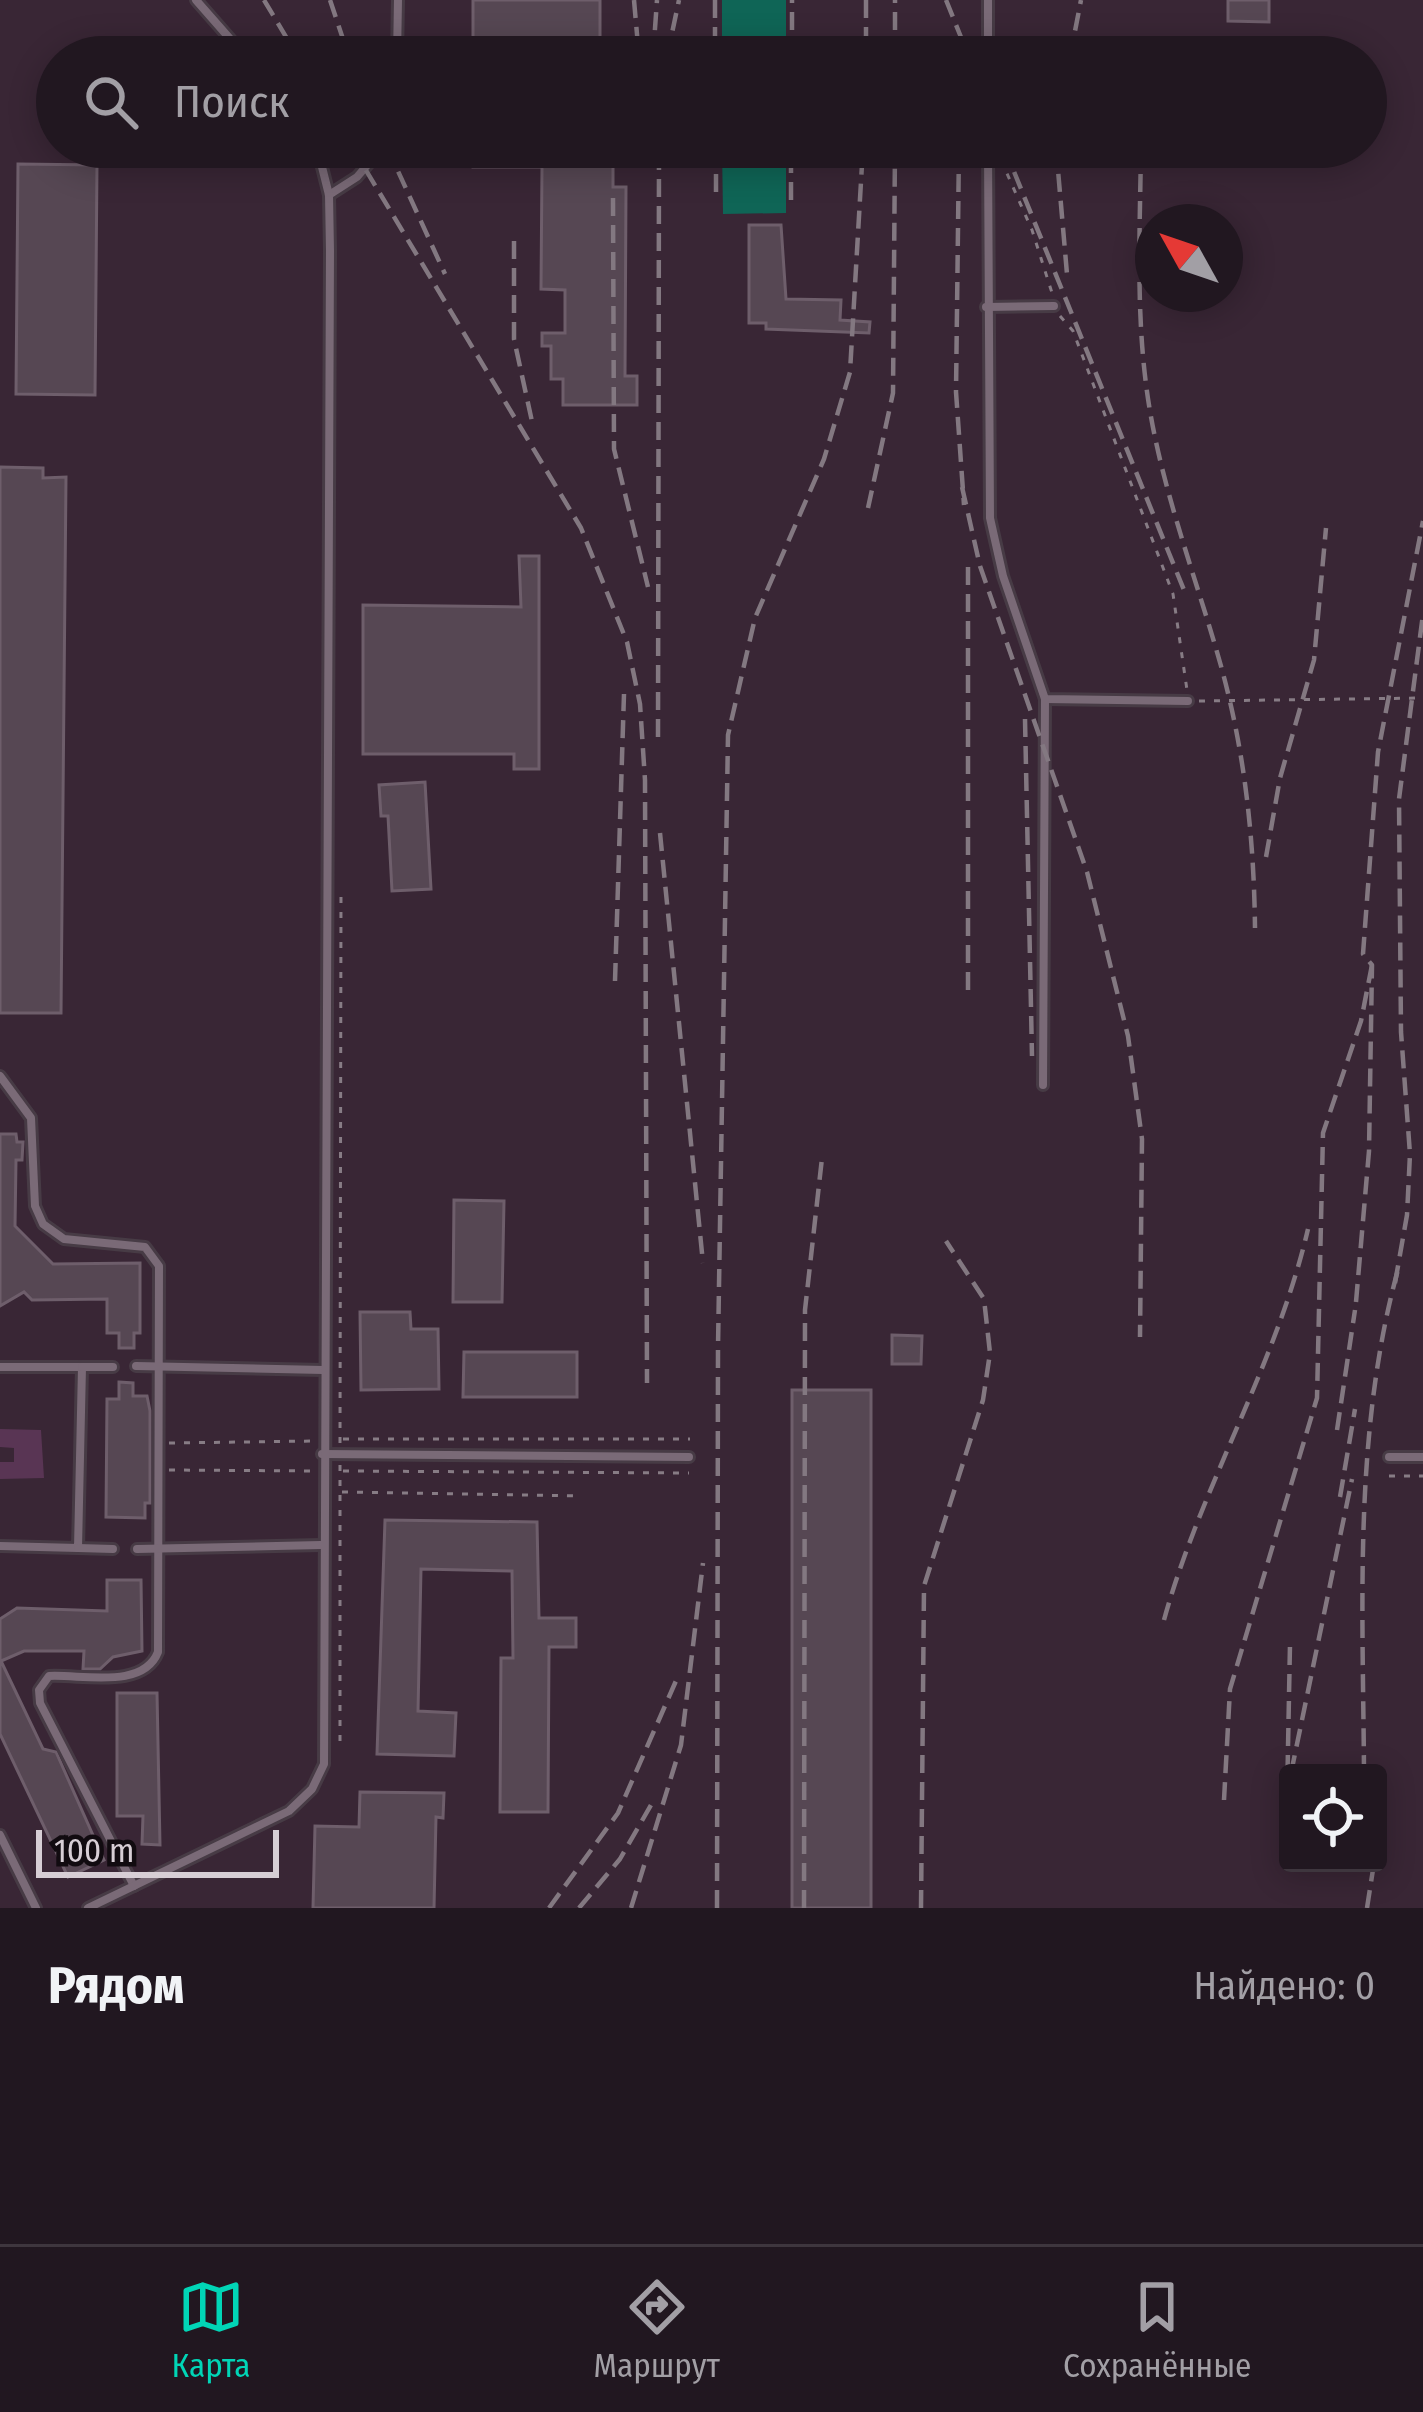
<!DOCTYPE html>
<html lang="ru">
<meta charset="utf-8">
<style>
:root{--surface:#211720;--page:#2d242d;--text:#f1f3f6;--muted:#a29fa5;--line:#3e363e;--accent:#01d5b6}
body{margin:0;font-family:"Fira Sans Condensed",sans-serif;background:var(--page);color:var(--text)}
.controls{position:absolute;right:36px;bottom:36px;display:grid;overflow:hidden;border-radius:12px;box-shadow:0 6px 30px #0003}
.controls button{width:108px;height:108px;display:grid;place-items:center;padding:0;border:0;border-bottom:3px solid var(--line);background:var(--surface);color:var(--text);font:60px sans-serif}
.compass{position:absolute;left:1135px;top:204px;width:108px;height:108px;border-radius:50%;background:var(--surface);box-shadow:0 6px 30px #0003;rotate:310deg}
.scale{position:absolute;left:36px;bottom:30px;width:243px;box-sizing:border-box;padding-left:12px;border:6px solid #d7ced5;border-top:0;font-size:33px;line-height:42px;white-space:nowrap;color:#d7ced5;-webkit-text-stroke:9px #110b10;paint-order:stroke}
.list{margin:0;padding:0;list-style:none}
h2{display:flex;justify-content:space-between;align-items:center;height:156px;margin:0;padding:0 48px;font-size:51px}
h2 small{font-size:39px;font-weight:400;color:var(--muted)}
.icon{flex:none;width:66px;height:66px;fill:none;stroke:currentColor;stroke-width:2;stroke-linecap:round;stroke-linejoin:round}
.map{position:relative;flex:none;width:1423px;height:1908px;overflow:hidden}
.search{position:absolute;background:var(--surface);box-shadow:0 6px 30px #0003;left:36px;right:36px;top:36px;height:132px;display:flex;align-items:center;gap:30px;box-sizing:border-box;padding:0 42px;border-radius:66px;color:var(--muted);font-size:45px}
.sheet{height:336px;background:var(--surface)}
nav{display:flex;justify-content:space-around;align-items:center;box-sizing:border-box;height:168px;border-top:3px solid var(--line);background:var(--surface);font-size:33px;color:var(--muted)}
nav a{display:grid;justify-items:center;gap:6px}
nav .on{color:var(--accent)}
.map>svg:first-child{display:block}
.built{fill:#392635;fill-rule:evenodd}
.green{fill:#593554}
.water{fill:#0f6556}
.building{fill:#564753;stroke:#6e5e6b;stroke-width:3}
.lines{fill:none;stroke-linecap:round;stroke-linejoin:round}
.service-casing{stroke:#473b45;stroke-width:14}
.path{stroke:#877c85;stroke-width:3;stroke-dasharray:6 9;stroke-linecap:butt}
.service{stroke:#7a6a77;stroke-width:8}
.rail{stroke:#837881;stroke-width:4.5;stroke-dasharray:18 9;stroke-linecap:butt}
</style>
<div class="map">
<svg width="1423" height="1908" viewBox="0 0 1423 1908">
<rect width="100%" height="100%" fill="#2c1f2a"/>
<path class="built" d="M0,0H1423V1908H0ZM57,57H1366V147H57ZM1153,222H1225V294H1153ZM1288,1773H1378V1863H1288Z"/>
<polygon class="green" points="0,1429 41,1430 44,1478 0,1479 0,1462 14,1462 14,1448 0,1447"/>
<g class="water">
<rect x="722" y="0" width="64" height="57"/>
<polygon points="722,147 786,147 786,213 723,214"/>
</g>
<g class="building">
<rect x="473" y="0" width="127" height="57"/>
<polygon points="1228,0 1269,0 1269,22 1228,21"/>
<polygon points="473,147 613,147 613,187 626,187 625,376 637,376 637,405 563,405 563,379 551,379 551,346 542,346 542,333 565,333 565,290 541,289 542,167 473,167"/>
<polygon points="18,164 97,165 95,395 16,394"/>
<polygon points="749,225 781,225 786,299 841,300 840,320 870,322 869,333 766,329 766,323 749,323"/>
<polygon points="0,467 43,468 43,478 66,477 61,1013 0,1013"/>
<polygon points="519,556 539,556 539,769 514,769 514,754 363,754 363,605 521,607"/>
<polygon points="425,782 431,889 392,891 388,816 381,816 379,785"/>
<polygon points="0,1134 16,1134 17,1142 23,1142 22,1160 16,1160 15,1226 53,1264 140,1263 140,1333 134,1333 134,1348 119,1348 119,1333 107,1333 107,1299 32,1300 24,1292 0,1306"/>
<polygon points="454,1200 504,1201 502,1302 453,1302"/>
<polygon points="360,1312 410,1312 411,1329 438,1329 439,1389 361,1390"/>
<polygon points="892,1335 922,1336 921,1364 892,1364"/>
<polygon points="464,1352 577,1352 577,1397 463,1397"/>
<polygon points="119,1382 133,1383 133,1396 147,1396 150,1411 150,1503 145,1503 145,1518 106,1517 107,1399 119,1399"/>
<rect x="792" y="1390" width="79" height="518"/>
<polygon points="385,1520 537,1522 539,1618 576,1618 576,1647 549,1647 548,1812 500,1812 501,1658 513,1658 512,1571 421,1569 418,1711 456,1713 454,1756 377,1754"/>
<polygon points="107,1580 141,1580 142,1651 113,1657 100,1669 83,1669 84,1651 24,1651 1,1661 43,1749 56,1752 104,1860 68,1877 0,1734 0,1619 17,1608 107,1611"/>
<polygon points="117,1693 157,1693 160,1845 142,1844 143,1816 117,1816"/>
<polygon points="360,1792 444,1793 443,1818 436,1817 434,1908 313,1908 315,1826 359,1827"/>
</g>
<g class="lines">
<g class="service-casing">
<g id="service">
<polyline points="196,0 246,57"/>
<polyline points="988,0 988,57"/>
<polyline points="397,57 398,0"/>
<polyline points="988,147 990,518 1003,576 1045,699 1188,701"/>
<polyline points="329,195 357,177 383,147"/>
<polyline points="986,307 1054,306"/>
<path d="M0,1076L31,1118L35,1206L43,1224L64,1239L145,1247L159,1266L158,1652C143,1690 82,1674 49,1676L39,1690L40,1703L134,1886"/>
<polyline points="1043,1085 1045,699"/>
<polyline points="136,1366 323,1370"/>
<polyline points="0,1367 82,1367 78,1548 0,1546"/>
<polyline points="82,1367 113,1367"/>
<polyline points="322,1454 689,1457"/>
<polyline points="1389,1457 1423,1457"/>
<polyline points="78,1548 113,1549"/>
<polyline points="137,1549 321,1545"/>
<polyline points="0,1835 36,1908"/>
<polyline points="88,1908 289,1811 312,1789 324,1764 330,251 329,195 317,147"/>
</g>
</g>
<g class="path">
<polyline points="1001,160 1032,230 1053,296"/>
<polyline points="1060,316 1073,331 1173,594 1187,690"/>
<polyline points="1199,701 1423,698"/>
<polyline points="343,1439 690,1439"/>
<polyline points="169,1443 315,1441"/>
<polyline points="340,1443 341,889"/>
<polyline points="340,1465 340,1745"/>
<polyline points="169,1470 315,1471"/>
<polyline points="343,1471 689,1473"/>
<polyline points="1389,1476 1423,1476"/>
<polyline points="342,1492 581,1496"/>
</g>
<use href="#service" class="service"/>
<g class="rail">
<polyline points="264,0 298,57"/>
<polyline points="330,0 349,57"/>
<polyline points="634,0 639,57"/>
<polyline points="715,0 715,57"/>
<polyline points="866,0 866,57"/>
<polyline points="946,0 969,57"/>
<polyline points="653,57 657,0"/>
<polyline points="667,57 679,0"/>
<polyline points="792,57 792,0"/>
<polyline points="895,57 895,0"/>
<polyline points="1070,57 1081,0"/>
<polyline points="352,147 581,528 627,642 640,704 645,780 647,1383"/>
<polyline points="387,147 445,274"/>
<polyline points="716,147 716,199"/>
<polyline points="959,147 956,392 964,505"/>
<polyline points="1004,147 1186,595"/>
<polyline points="1056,147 1067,274"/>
<path d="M1141,147C1140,226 1136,306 1146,384C1158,481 1195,573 1221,666C1245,753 1254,839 1255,928"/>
<polyline points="613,198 614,449 648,587"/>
<polyline points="791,200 791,147"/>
<polyline points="514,241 514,339 533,426"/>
<polyline points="962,487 980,566 1087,872 1128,1036 1142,1139 1140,1337"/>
<polyline points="868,508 893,393 895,147"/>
<polyline points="1025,719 1032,1056"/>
<polyline points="658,737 659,147"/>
<polyline points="660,833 703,1263"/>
<polyline points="1266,857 1280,778 1314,660 1326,528"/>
<polyline points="615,981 624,694"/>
<polyline points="968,990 968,558"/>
<polyline points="1395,1283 1407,1215 1410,1154 1401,1032 1399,799 1423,614"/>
<polyline points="1356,1302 1369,1151 1372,965 1363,954 1378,752 1423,521"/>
<polyline points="1337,1430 1355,1310"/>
<polyline points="1340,1497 1355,1409"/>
<path d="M1164,1620C1201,1486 1276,1366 1308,1229"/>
<polyline points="1291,1773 1352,1479"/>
<path d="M1364,1773C1363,1605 1353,1430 1399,1266"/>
<polyline points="1224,1800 1230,1689 1317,1398 1323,1133 1361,1021 1372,965"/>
<polyline points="1287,1800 1290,1644"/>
<polyline points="549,1908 618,1813 679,1674"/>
<polyline points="579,1908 620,1859 651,1805"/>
<polyline points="631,1908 681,1745 703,1563"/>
<polyline points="717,1908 718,1347 728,735 755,618 824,459 850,372 863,147"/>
<polyline points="804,1908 805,1310 822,1158"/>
<polyline points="921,1908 924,1586 983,1400 990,1353 984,1299 946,1241"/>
<polyline points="1367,1908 1374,1863"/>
</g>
</g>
</svg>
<div class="controls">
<button><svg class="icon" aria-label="locate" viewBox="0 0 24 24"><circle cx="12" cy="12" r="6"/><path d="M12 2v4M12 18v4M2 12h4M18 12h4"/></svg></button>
</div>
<svg class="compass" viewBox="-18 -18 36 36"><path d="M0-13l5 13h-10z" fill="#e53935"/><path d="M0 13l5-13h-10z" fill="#a29fa5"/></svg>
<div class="scale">100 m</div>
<div class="search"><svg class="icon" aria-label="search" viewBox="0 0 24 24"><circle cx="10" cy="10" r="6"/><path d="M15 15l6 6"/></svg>Поиск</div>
</div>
<section class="sheet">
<h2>Рядом<small>Найдено: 0</small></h2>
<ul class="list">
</ul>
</section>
<nav>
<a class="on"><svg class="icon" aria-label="map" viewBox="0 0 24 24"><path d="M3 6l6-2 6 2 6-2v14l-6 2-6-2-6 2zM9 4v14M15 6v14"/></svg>Карта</a>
<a><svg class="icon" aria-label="directions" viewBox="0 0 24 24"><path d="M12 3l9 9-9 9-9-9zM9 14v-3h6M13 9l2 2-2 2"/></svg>Маршрут</a>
<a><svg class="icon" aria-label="saved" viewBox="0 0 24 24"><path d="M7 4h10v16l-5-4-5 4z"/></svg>Сохранённые</a>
</nav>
